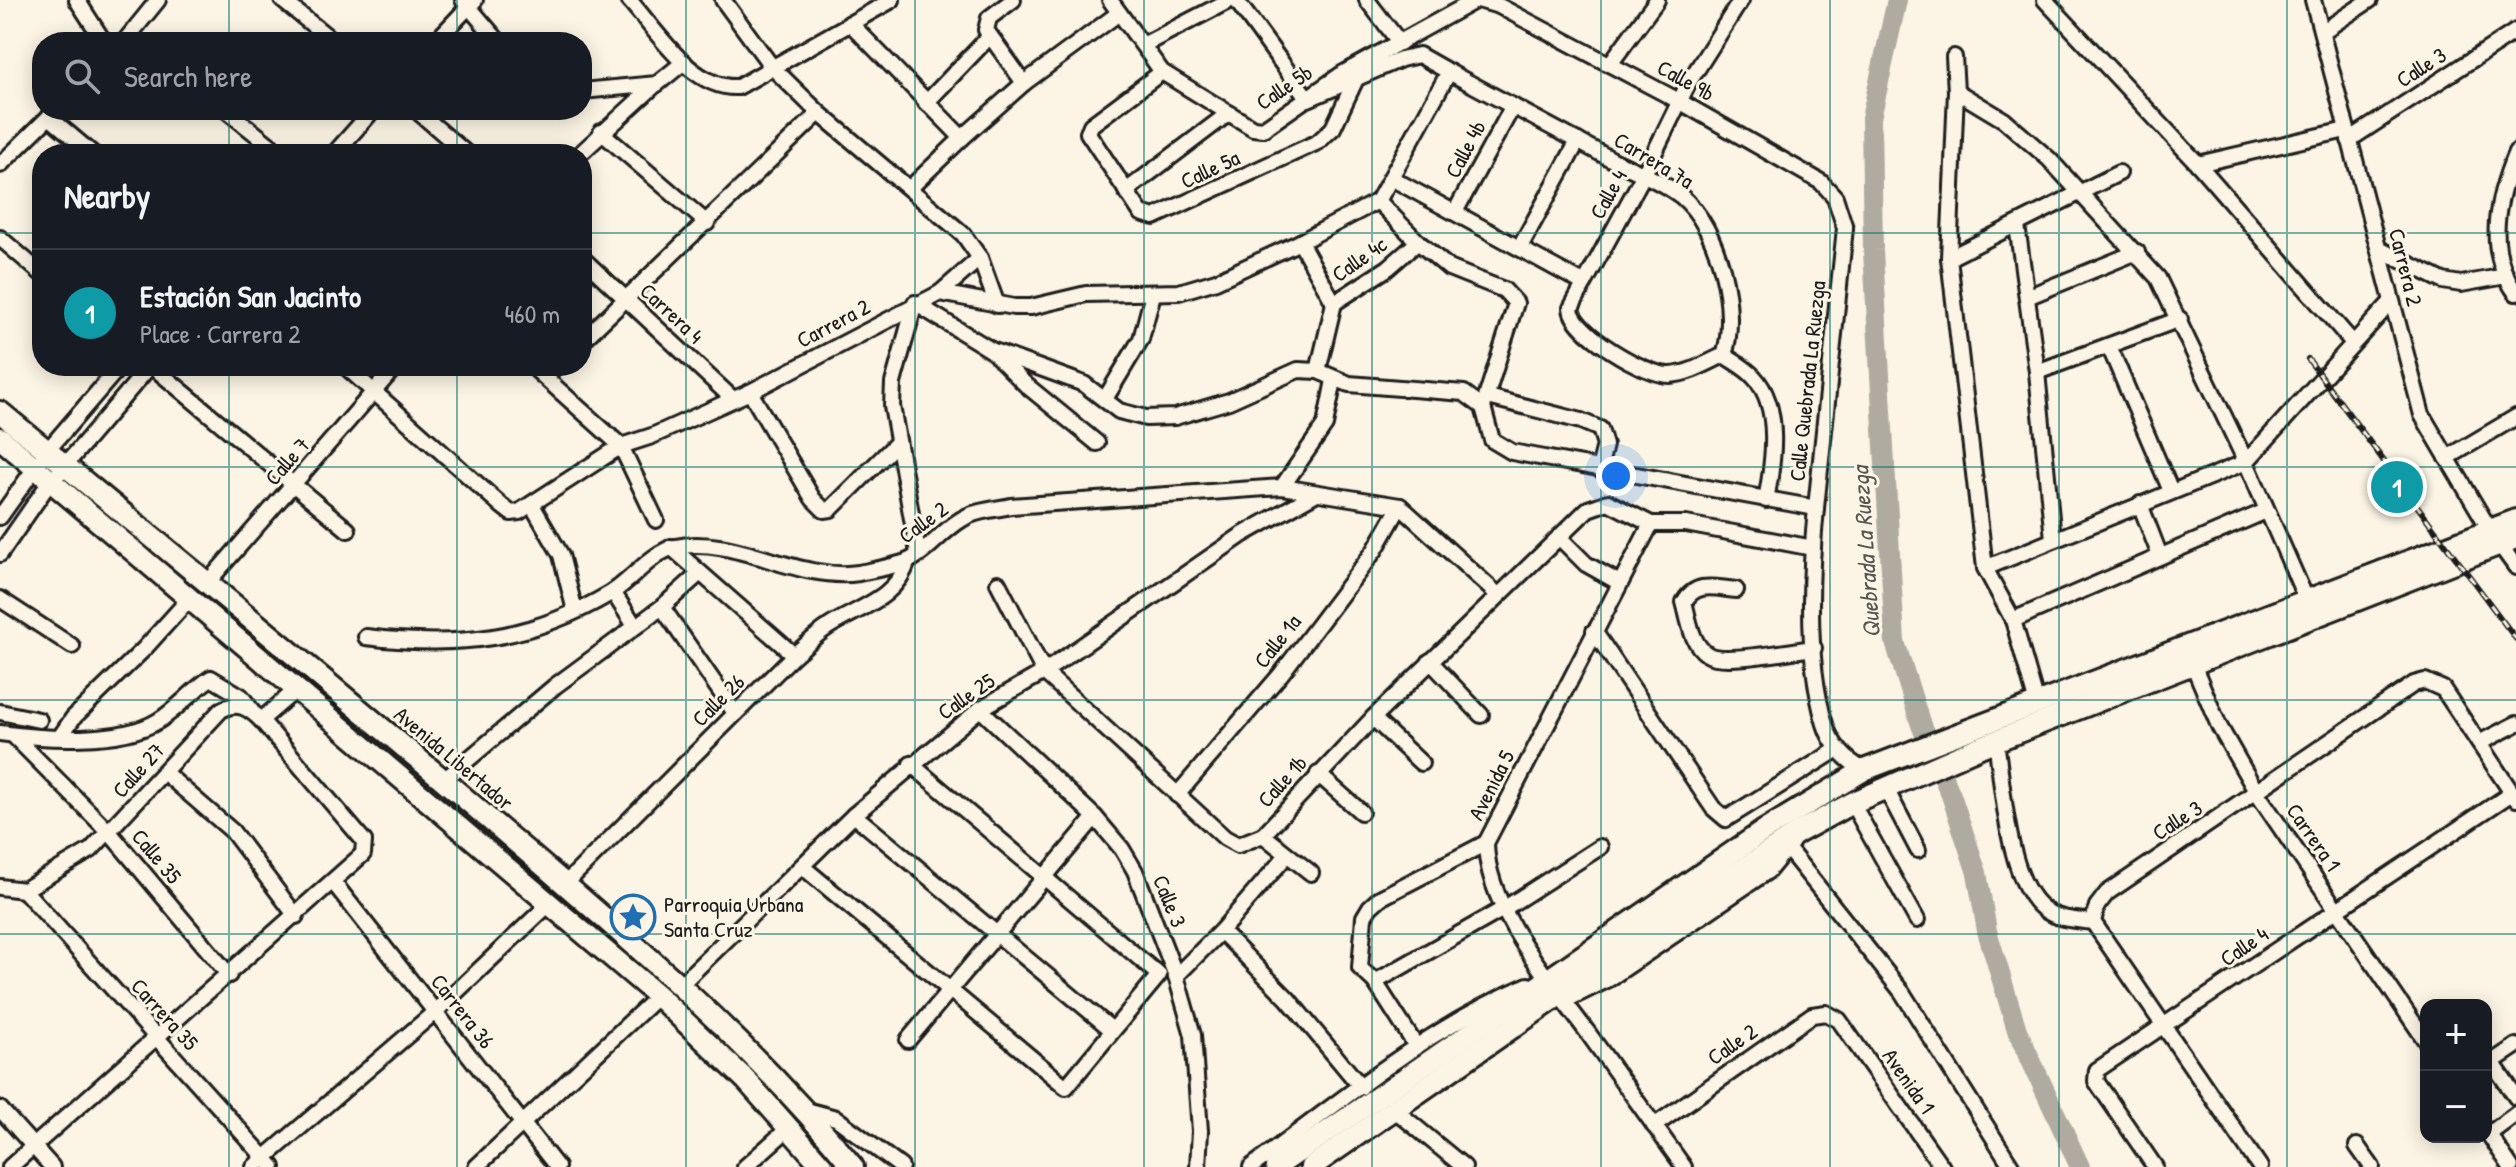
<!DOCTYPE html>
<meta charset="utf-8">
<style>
:root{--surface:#171b24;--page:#242831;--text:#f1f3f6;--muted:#9ea1a6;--line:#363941;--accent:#ea580c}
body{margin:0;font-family:"Patrick Hand",sans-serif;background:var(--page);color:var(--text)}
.controls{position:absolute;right:24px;bottom:24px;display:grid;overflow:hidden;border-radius:16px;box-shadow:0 4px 20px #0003}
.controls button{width:72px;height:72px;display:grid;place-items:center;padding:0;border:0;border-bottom:2px solid var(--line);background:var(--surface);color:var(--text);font:40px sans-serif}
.you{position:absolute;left:1616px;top:476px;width:28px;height:28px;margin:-20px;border:6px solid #fff;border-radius:50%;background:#1a73e8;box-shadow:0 0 0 12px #1a73e833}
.badge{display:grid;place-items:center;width:52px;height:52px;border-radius:50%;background:var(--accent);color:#fff;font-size:26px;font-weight:700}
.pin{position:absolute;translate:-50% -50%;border:4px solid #fff;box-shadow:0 2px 8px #0006}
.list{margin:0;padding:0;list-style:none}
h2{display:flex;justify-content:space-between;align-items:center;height:104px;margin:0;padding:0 32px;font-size:34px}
h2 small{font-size:26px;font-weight:400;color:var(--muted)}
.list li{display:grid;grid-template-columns:52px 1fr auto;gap:24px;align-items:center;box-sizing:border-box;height:128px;padding:0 32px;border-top:2px solid var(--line)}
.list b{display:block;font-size:30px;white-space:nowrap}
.list p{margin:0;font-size:26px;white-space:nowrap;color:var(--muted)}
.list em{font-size:26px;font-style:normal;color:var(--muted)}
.icon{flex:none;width:44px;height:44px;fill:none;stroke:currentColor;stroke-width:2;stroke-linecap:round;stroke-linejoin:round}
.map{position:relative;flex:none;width:2516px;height:1167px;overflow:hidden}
.search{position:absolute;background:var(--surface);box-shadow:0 4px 20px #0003;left:32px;top:32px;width:560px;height:88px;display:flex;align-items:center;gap:20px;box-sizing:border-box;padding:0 28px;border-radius:32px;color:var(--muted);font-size:30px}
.panel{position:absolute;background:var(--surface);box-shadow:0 4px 20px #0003;left:32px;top:144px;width:560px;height:232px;border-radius:32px}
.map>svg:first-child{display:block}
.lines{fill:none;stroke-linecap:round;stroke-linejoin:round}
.river{stroke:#b0aba1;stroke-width:20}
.street-casing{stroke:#1c1c1c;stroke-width:20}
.primary-casing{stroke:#1c1c1c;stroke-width:26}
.street{stroke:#fcf5e5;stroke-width:14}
.primary{stroke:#fcf5e5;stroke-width:20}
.rail-casing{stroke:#1c1c1c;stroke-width:6}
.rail{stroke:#fcf5e5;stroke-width:3;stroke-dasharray:9;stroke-linecap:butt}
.grid{fill:none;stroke:#0f766e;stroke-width:2;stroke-opacity:0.55}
.labels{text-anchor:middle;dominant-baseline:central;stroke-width:6;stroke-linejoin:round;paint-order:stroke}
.street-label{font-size:22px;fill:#1c1c1c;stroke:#fcf5e5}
.poi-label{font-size:22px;fill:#1c1c1c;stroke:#fcf5e5;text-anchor:start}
.water-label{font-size:24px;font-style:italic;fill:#575551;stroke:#fcf5e5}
</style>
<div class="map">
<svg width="2516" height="1167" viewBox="0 0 2516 1167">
<rect width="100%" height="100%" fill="#fcf5e5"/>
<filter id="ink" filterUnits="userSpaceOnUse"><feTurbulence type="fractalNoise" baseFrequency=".0125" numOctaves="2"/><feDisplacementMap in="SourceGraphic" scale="16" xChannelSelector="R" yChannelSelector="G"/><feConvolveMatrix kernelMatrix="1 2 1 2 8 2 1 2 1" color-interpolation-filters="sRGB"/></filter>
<g filter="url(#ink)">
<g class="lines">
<polyline class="river" points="1897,0 1871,118 1873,251 1895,642 1921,725 1951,795 1977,873 1987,931 2017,1030 2080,1167"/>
<g class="street-casing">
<g id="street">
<polyline points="77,0 104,42"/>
<polyline points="282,0 334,42"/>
<polyline points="463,0 499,42"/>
<path d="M629,0C657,31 692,90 738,87L892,0"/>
<polyline points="723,0 772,67 819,113 963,234 980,258 997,305"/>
<polyline points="1013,0 989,18 986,30 1024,83"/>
<polyline points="1110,0 1162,72 1253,128 1263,129 1342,74 1476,0"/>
<path d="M1236,0L1308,99L1401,59L1419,55L1449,72C1503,101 1557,130 1611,159C1633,170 1662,181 1681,196C1719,227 1739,311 1724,355C1707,363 1689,374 1670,375C1646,376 1572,332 1571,308L1643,176L1689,82L1741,0"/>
<polyline points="1367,0 1400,43"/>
<polyline points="2045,0 2198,164 2353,343"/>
<polyline points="2313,0 2422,415 2490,530"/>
<polyline points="850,23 962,138 1024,83 1119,13"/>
<polyline points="2322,32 2370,0"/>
<polyline points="124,42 158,0"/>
<polyline points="435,42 475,0"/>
<polyline points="1143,45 1230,0"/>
<polyline points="1954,57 1956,91"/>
<polyline points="1610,64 1657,0"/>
<polyline points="1162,72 1091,125 1088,133 1141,213 1154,217 1318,142 1333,128 1355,81"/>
<polyline points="582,91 657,84 684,62"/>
<polyline points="926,103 989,37"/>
<polyline points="226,110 281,154"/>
<polyline points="416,110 467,154"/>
<polyline points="49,117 93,154"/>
<polyline points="601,132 707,223"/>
<polyline points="2349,140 2516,31"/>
<path d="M2516,152C2497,198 2484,249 2516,293"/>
<polyline points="334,154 373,110"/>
<polyline points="580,154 656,84"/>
<polyline points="2198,164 2346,130"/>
<polyline points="0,165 56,110"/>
<polyline points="1393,179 1583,283"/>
<polyline points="910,188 962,138"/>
<polyline points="1126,191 1229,113"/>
<polyline points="1455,212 1513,106"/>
<polyline points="2017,225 2037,372 2053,539"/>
<polyline points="0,238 42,274"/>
<polyline points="1300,242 1334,303 1388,268 1418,242 1378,201"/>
<polyline points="1418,242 1449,268 1504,290 1516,303 1483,407"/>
<polyline points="1520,247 1578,141"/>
<polyline points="2379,249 2443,281 2461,284 2506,276"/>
<polyline points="582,258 733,399"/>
<polyline points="1949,258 2119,173"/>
<polyline points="940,293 980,258"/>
<polyline points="2027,297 2137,252"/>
<polyline points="582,341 819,113"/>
<polyline points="2109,346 2171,491"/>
<polyline points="991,350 1084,384 1119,411 1146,418 1175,417 1229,401 1298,370 1318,371 1349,384 1464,393 1483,407 1492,440 1512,452 1816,508 1845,228 1835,197 1821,182 1679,101 1499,6 1478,0"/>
<path d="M1724,355C1734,362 1746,368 1754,377C1782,407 1773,464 1766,500"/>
<polyline points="152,366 348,530"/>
<polyline points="345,366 502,506 511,513 519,512 621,446 652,436 750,392 940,293 1014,307 1031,307 1086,294 1179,292 1216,281 1300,242 1378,201 1449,72"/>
<polyline points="532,366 621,446 656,520"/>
<polyline points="1318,371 1334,303"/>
<polyline points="2037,372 2180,319"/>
<polyline points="545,377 556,366"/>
<polyline points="750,392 813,499 824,510 831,509 898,442"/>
<polyline points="1488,397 1581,421 1600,429 1605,445 1599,469"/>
<polyline points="1105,399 1141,339 1153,294"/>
<polyline points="2447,458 2516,417"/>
<polyline points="1282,487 1325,425 1334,380"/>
<polyline points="2140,504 2160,556"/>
<polyline points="532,505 561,555 575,611"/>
<path d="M1816,508C1810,572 1806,662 1825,724C1831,744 1846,761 1864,770"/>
<polyline points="0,517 47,451 120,366"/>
<polyline points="1651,524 1686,524 1813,548"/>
<polyline points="1559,537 1586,564 1618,582"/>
<polyline points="2500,545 2516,567"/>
<polyline points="671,547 794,655"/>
<polyline points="918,553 892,406 893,383 915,303 991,350 1026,385 1097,443"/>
<polyline points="0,554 45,489 150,366"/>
<polyline points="1985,568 2246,462 2391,302"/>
<polyline points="208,582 396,366"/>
<path d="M998,583L1044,672L1225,838L1238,845L1263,835L1373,718L1588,509L1608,502L1651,524L1486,843C1487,910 1550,981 1588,1033C1620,1078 1652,1123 1684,1167"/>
<path d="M1736,590C1715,588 1696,581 1684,602C1689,619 1691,644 1707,654C1722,665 1794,650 1814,648"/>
<polyline points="613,592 635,626"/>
<polyline points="0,599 72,646"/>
<polyline points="662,607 735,713"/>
<polyline points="2013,620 2266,511"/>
<polyline points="1594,631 1713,808 1726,819 1838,749"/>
<path d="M366,637C457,648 530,641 611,593C631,581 652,552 675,547C737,535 795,582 859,573C873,570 892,567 906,562C929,552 946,525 970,515C982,510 998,509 1011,506L1282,487L1400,506L1498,595"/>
<polyline points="2190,657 2219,726 2257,793 2426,1041"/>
<polyline points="1430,661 1481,715"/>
<polyline points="2037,704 2013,620 1985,568 1949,258 1956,91 2004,120 2049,159 2158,278 2246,462 2307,601"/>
<polyline points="980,709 1095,817 1122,849 1135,871 1176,976 1193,1035 1200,1131 1198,1167"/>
<polyline points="0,712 39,720"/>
<polyline points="1373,718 1421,763"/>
<path d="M0,733C43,739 121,744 158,721C178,709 192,690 211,678L241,696L250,708"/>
<polyline points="13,735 110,833 229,975"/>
<polyline points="60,737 73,718 144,649 190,598"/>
<path d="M1996,741C2003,784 2007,884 2045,910C2058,920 2078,920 2093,922"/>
<polyline points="2479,743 2516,724"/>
<polyline points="165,773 232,831 296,916"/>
<polyline points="1318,774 1361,812"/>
<polyline points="444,780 555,686 662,607 700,573"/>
<polyline points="1885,787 1918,850"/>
<polyline points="1177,795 1281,674 1375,550 1400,506"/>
<polyline points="1852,803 1917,920"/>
<polyline points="854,815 1111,1029"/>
<polyline points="1263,835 1311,873"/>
<polyline points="1787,848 1902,992 2012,1167"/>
<polyline points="803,867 1066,1087 1159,975 911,764"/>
<polyline points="333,882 557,1167"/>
<path d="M565,884L794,655C805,646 816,635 828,627C859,607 896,599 908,561"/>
<path d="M0,887L24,890L91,850L221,710C237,701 248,707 261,720L297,689"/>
<polyline points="24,890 273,1167"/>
<polyline points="1221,931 1288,999 1361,1087"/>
<polyline points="1176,976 1221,931 1287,855"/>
<polyline points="1375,982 1505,908 1600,847"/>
<polyline points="681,984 854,815 980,709 1044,672 1242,535 1315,494"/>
<polyline points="1564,1001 1609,979 1768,871 1792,842"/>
<polyline points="908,1040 1095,817"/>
<polyline points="1416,1046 1375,982 1360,968 1364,917 1370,907 1380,898 1486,843"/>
<polyline points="2492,1062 2516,1097"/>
<polyline points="2486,1066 2516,1046"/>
<polyline points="0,1109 52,1167"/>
<polyline points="806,1110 836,1118 901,1167"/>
<polyline points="1395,1110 1464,1167"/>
<polyline points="1654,1126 1812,1015 1826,1013 1839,1020 1942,1167"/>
<polyline points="2486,1130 2511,1167"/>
<polyline points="2489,1134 2516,1114"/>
<polyline points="2357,1146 2372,1167"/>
<polyline points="10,1167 363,854 364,841 261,720"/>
<polyline points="254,1167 436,1011 550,903"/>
<polyline points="476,1167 658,996"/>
<polyline points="745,1167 790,1127"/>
<path d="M1251,1167C1340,1102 1426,1029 1528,985"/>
<polyline points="2155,1167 2096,1081 2097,1070 2512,793"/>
<polyline points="2260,1167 2093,922 2097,906 2107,893 2414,684 2425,681 2443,689 2516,799"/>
</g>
</g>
<g class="primary-casing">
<g id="primary">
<path d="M0,412C166,549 333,685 496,825C623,934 747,1037 853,1167"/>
<polyline points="0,438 658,996 746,1080 823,1167"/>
<polyline points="1276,1167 1765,830 1864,770 2516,520"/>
<polyline points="1311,1167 1714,888 1799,832 1852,803 1980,747 2516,538"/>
</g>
</g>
<use href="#street" class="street"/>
<use href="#primary" class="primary"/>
<g class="rail-casing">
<polyline id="rail" points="2308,359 2516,639"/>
</g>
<use href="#rail" class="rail"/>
</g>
</g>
<path class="grid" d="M229,0V42M457,0V42M686,0V1167M915,0V1167M1144,0V1167M1372,0V1167M1601,0V1167M1830,0V1167M2059,0V1167M2287,0V1167M229,110V154M457,110V154M0,233H42M582,233H2516M229,366V1167M457,366V1167M0,467H2516M0,700H2516M0,934H2516"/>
<defs>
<g id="sight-ring" transform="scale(2.3)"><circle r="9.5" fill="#fcf5e5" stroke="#1f6fb2" stroke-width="1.5"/><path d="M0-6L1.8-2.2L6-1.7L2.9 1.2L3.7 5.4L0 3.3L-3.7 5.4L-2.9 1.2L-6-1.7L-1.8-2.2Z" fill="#1f6fb2"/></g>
</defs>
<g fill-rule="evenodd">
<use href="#sight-ring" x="633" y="917"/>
</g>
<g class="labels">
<g class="street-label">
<text transform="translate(2421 67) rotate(-33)">Calle 3</text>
<text transform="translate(1686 80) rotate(29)">Calle 9b</text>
<text transform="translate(1284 87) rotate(-34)">Calle 5b</text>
<text transform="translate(1465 149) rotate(-62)">Calle 4b</text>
<text transform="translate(1654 160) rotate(31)">Carrera 7a</text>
<text transform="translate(1210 169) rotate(-25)">Calle 5a</text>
<text transform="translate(1608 194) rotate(-61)">Calle 4</text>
<text transform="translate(1359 259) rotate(-35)">Calle 4c</text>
<text transform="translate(2406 267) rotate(76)">Carrera 2</text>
<text transform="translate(672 313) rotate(43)">Carrera 4</text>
<text transform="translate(833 323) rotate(-28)">Carrera 2</text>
<text transform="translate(1807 381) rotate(-84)">Calle Quebrada La Ruezga</text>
<text transform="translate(287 461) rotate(-49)">Calle 7</text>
<text transform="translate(923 522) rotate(-36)">Calle 2</text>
<text transform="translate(1277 641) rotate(-52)">Calle 1a</text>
<text transform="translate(966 696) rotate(-35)">Calle 25</text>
<text transform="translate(718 700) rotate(-45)">Calle 26</text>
<text transform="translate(454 758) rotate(40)">Avenida Libertador</text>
<text transform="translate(138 770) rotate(-48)">Calle 27</text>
<text transform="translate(1282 781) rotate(-48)">Calle 1b</text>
<text transform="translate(1491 785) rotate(-63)">Avenida 5</text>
<text transform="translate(2177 820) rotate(-33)">Calle 3</text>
<text transform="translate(2314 837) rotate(55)">Carrera 1</text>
<text transform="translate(157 856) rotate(50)">Calle 35</text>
<text transform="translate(1170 901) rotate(68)">Calle 3</text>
<text transform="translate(2244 946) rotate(-34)">Calle 4</text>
<text transform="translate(463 1011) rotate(52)">Carrera 36</text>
<text transform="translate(165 1014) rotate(48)">Carrera 35</text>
<text transform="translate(1732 1044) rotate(-35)">Calle 2</text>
<text transform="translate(1909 1081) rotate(55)">Avenida 1</text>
</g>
<g class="poi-label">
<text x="664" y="904">Parroquia Urbana<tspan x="664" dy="25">Santa Cruz</tspan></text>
</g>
<g class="water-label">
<text transform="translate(1865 552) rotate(-94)">Quebrada La Ruezga</text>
</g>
</g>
</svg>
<div class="controls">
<button>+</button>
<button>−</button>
</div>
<div class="you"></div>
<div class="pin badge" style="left:2397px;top:487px;background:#0f9aa8">1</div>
<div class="search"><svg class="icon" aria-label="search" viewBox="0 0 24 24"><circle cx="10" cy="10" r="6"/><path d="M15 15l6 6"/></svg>Search here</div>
<section class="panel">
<h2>Nearby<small></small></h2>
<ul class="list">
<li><span class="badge" style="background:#0f9aa8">1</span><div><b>Estación San Jacinto</b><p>Place · Carrera 2</p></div><em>460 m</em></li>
</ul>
</section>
</div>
